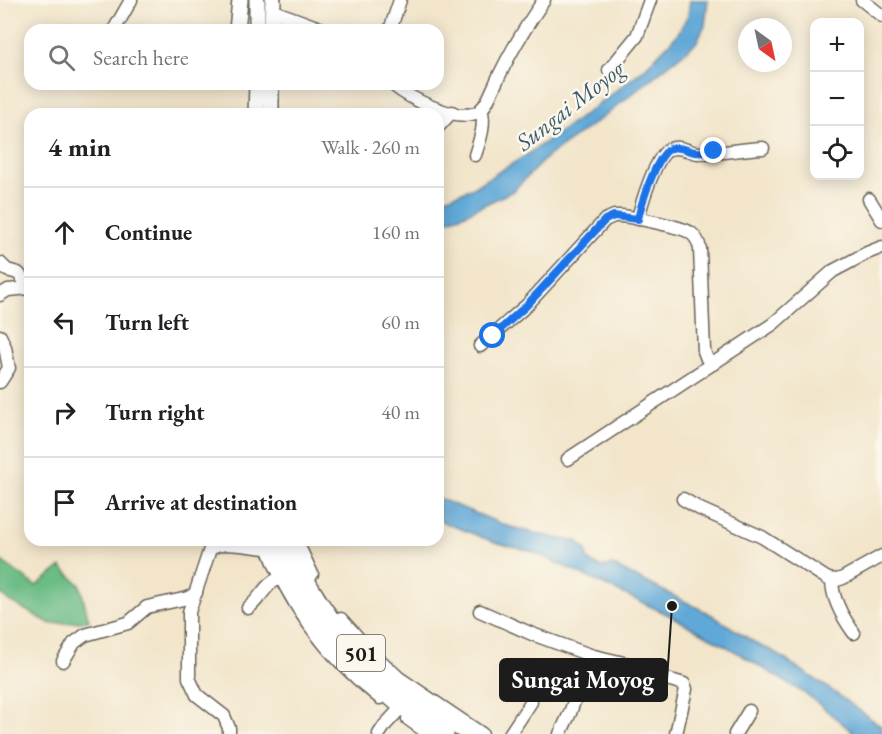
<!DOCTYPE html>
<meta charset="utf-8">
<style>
:root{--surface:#fff;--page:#f2f2f2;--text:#202124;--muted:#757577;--line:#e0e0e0}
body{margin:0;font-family:"EB Garamond",serif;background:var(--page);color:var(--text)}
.controls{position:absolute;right:18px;top:18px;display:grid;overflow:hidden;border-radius:12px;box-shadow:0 3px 15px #0003}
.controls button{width:54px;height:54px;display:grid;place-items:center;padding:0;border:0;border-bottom:2px solid var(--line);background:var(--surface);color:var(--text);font:30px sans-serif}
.compass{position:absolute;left:738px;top:18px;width:54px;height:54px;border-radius:50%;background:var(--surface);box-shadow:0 3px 15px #0003;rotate:147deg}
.stop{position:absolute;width:18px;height:18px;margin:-14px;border:4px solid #1a73e8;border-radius:50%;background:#fff}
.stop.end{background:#1a73e8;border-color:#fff;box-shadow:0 2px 6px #0008}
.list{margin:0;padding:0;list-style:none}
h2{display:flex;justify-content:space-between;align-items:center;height:78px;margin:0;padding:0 24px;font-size:26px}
h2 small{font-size:20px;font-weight:400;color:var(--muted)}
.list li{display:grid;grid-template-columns:39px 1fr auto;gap:18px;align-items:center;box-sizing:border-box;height:90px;padding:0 24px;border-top:2px solid var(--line)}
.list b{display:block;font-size:22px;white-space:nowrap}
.list em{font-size:20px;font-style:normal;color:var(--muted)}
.icon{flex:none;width:33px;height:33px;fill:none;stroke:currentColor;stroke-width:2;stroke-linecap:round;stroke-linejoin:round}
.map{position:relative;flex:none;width:882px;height:734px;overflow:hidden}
.search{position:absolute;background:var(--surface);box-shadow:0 3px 15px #0003;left:24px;top:24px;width:420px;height:66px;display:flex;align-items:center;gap:15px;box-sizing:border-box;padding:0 21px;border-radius:18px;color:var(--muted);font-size:22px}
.panel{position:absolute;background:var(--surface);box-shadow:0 3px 15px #0003;left:24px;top:108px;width:420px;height:438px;border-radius:18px}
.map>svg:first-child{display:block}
.forest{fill:#6cbc86;stroke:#446c51;stroke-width:1.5}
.water{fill:#60a8d7;stroke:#3e627a;stroke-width:1.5}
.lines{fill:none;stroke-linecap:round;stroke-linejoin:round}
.minor-casing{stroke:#676259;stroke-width:15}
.major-casing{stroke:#676259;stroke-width:18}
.minor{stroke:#fff;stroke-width:12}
.major{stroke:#fff;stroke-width:15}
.route{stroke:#1a73e8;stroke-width:8}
.labels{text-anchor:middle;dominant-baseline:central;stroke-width:5;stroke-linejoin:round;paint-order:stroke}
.shield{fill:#fbf7ec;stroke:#5f5e5a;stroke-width:1.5}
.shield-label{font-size:21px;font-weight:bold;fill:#1c1c1c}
.water-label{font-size:24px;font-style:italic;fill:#3b5b70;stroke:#fbf7ec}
.leader{fill:none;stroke:#1c1c1c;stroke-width:2}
.callout-dot{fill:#1c1c1c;stroke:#fbf7ec;stroke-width:2}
.callout{fill:#1c1c1c;stroke:#1c1c1c;stroke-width:2}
.callout-label{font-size:24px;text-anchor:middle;font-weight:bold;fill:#fff}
</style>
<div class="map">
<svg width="882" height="734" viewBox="0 0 882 734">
<rect width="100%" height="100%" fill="#fbf7ec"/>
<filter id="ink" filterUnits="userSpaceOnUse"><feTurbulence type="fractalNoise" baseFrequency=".0167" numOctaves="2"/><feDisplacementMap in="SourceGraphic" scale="12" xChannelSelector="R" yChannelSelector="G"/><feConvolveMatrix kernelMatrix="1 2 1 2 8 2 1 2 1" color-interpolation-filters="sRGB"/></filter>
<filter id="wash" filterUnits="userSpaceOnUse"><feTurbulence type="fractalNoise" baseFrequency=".008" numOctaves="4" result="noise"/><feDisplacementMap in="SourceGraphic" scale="24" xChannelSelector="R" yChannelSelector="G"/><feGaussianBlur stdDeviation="1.35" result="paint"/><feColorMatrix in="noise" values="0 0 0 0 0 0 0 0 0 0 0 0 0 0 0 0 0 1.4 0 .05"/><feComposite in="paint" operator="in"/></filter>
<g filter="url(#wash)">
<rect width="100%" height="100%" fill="#f2e5ca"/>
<polygon class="forest" points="0,560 36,586 61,567 80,585 89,621 51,624 9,601 0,593"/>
<g class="water">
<polygon points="690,0 708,0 705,25 696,43 606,115 548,156 513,191 463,215 438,224 438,206 445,198 471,189 525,156 577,120 644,69 677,35 688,15"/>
<polygon points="438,498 507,526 555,538 577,541 586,550 588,560 600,567 612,565 712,615 760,646 771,650 830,689 882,727 882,734 855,734 809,696 733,650 669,615 533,552 494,542 438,520"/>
</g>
</g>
<g filter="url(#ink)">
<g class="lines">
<g class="minor-casing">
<g id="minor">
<polyline points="862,0 882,16"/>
<polyline points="273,11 325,30"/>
<polyline points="114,30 131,0"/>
<polyline points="390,30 400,0"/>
<polyline points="609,70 637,36 650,0"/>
<path d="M392,84C409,98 456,123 478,112C485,108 490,96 493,89C507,57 524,29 544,0"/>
<polyline points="438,127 452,112"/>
<path d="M475,155C480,140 486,124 481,109"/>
<polyline points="869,199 882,220"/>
<path d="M638,219C641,205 656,154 670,149C679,145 689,152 698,153C718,154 742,149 763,148"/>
<polyline points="0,263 7,270 18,273 30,287"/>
<polyline points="0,295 8,290 30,288"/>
<polyline points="0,336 5,347 9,368 0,382"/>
<path d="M480,346L526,306L605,220L614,216H621C633,217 683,227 691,233C696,237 699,243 700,249L704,351L707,359L713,364"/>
<polyline points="568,459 773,324 833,271 867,253 882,247"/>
<polyline points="683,499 700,509 762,537 828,579 837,580 843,578 882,556"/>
<polyline points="296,540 312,574"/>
<path d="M266,542C288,604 328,657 380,698"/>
<path d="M832,580C832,599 843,618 854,633"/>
<path d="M248,608C260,600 267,580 282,578"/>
<polyline points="480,611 532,634 590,655"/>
<polyline points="341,619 371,652 399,678 482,734"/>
<polyline points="63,661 74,643 85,635 128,623 147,607 188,598 196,593"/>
<polyline points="408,719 429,734"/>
<path d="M229,734V728L224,716L197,695L189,678V612L210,549C227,539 249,548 268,548"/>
<polyline points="379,734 385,725 397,712"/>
<polyline points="510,734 531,702"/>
<polyline points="560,734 570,713 590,655 628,664 643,672 684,684 686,689 676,734"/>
<polyline points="735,734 749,711"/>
</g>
</g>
<g class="major-casing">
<g id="major">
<polyline points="257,0 257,30"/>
<polyline points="237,30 240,0"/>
<polyline points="272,30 273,0"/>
<polyline points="256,114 257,84"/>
<polyline points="271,114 271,84"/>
<path d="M274,540C295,605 345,663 399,705C413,716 430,724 446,734"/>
<path d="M288,540C314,605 358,659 414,700C431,712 451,723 469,734"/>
</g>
</g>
<use href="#minor" class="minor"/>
<use href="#major" class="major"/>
</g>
</g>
<g class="lines" filter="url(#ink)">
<path class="route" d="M493,336L526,306L605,220L614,216L638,219C641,205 657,152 672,148C680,146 688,151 695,152C702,153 708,152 714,151"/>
</g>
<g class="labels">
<rect class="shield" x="337" y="635" width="48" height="36" rx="4.5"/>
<g class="shield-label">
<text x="361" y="653">501</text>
</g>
<g class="water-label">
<text transform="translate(570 105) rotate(-38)">Sungai Moyog</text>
</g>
</g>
<path class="leader" d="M672 606L667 680"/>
<circle class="callout-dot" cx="672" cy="606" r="6"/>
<rect class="callout" x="500" y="659" width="167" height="42" rx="6"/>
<g class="callout-label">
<text x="583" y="688">Sungai Moyog</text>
</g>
</svg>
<div class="controls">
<button>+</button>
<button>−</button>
<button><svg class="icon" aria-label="locate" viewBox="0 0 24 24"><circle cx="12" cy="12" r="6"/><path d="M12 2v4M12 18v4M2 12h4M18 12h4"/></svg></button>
</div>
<svg class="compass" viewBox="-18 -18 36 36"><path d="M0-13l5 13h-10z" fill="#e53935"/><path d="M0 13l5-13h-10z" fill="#757577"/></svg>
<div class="stop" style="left:493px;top:336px"></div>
<div class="stop end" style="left:714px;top:151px"></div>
<div class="search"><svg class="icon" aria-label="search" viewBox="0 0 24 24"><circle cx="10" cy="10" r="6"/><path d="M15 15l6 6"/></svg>Search here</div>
<section class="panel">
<h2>4 min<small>Walk · 260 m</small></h2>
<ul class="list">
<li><svg class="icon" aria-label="ahead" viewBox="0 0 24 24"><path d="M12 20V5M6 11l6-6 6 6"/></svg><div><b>Continue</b></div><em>160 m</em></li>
<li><svg class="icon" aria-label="left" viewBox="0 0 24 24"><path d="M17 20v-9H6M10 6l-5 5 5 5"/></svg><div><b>Turn left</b></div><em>60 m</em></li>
<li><svg class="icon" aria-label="right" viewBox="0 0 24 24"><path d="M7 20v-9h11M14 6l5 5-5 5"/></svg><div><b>Turn right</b></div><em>40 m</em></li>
<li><svg class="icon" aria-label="arrive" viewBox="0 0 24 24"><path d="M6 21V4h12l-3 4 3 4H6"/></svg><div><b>Arrive at destination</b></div></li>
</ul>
</section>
</div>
